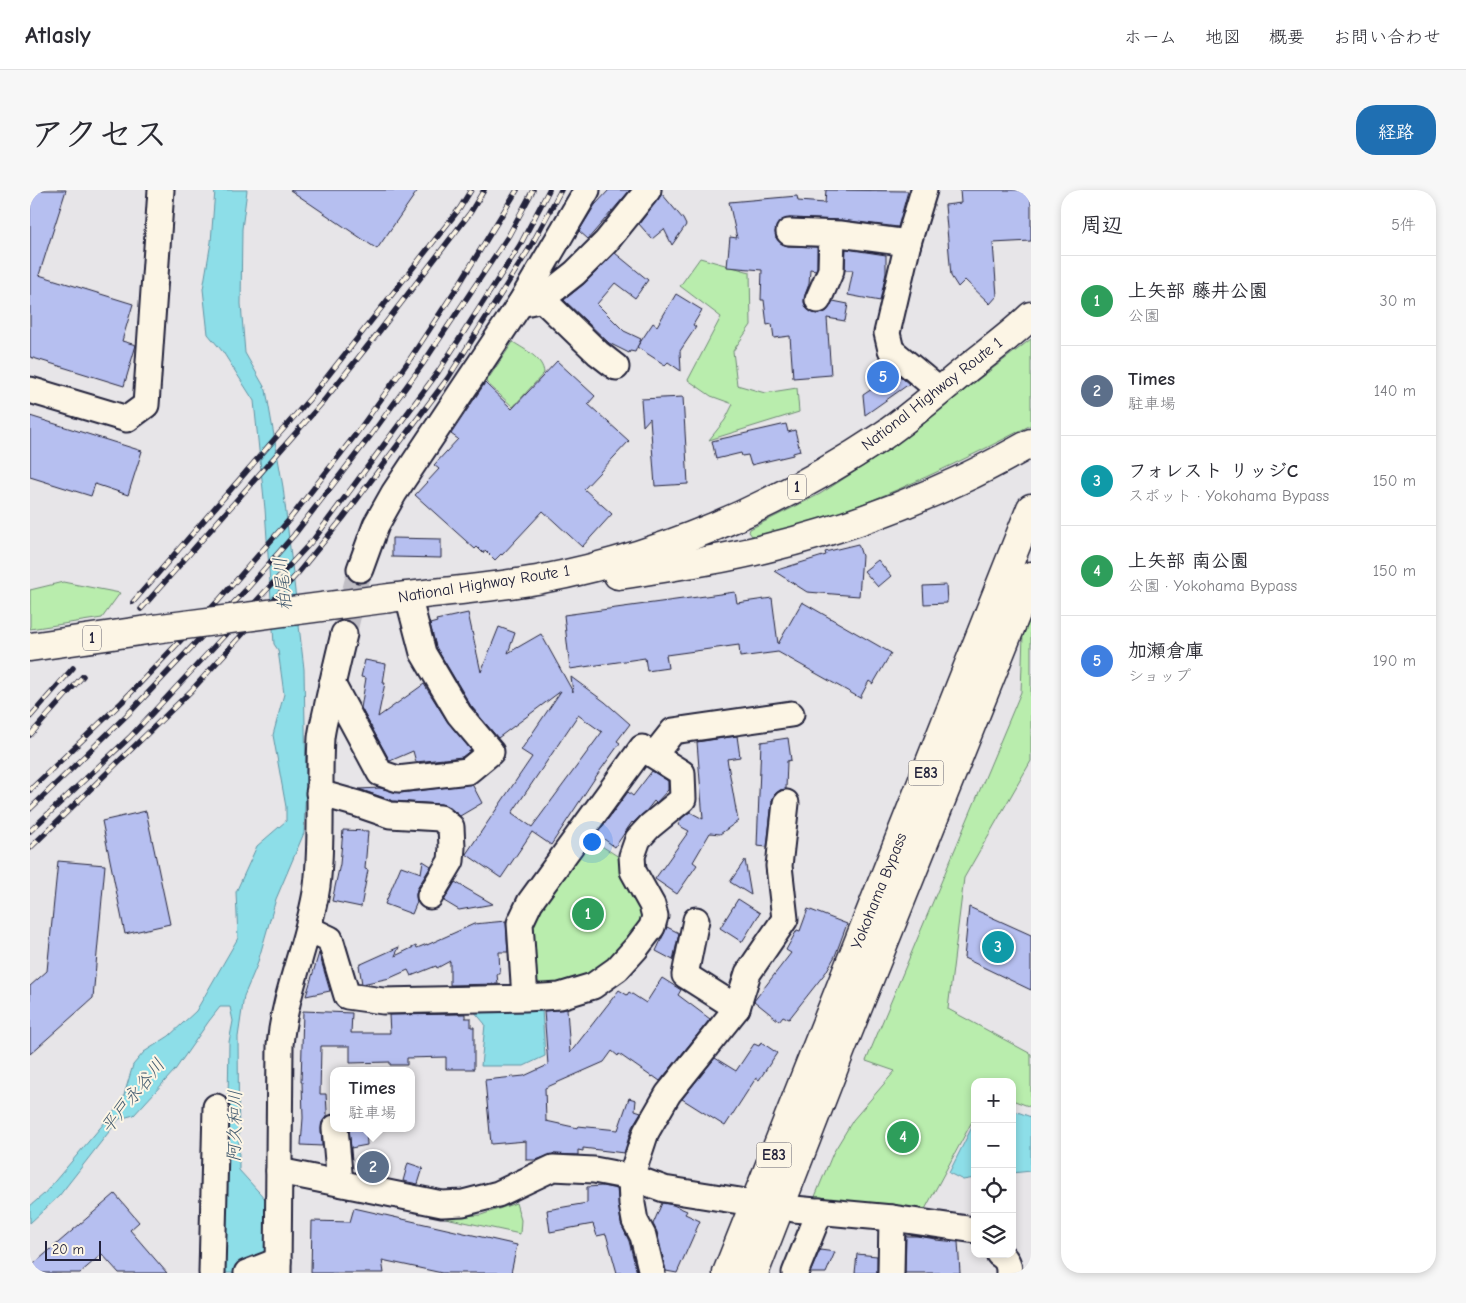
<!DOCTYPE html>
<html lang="ja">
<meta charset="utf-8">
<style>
:root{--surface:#fff;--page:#f7f7f7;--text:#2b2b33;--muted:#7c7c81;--line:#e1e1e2;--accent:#1f6fb2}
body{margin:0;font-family:"Comic Neue","Klee One",sans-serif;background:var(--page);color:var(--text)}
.controls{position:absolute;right:15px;bottom:15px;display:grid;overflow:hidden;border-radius:10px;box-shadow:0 2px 8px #0003}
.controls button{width:45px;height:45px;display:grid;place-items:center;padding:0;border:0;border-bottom:1px solid var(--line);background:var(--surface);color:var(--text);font:25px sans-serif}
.scale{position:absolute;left:15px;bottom:12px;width:56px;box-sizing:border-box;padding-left:5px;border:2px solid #22223b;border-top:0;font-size:14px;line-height:18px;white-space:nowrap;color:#22223b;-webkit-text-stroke:4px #fcf5e5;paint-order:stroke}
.you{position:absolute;left:561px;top:651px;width:18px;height:18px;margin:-12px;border:4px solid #fff;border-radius:50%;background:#1a73e8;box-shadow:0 0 0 8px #1a73e833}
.badge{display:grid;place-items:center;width:32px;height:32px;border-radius:50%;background:var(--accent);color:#fff;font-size:16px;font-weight:700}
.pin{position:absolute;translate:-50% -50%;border:2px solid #fff;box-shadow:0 1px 5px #0006}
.popup{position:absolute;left:300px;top:877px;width:85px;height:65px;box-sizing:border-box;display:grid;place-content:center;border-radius:10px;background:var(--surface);filter:drop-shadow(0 1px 4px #0005);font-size:16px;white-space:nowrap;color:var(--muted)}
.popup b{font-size:19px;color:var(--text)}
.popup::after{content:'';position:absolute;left:50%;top:100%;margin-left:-10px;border:10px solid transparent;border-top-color:var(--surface)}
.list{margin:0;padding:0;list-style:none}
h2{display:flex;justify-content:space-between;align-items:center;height:65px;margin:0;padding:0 20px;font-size:21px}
h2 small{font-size:16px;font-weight:400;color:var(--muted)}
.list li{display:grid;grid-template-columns:32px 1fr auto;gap:15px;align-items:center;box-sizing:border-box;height:90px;padding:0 20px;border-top:1px solid var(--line)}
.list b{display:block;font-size:19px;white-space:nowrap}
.list p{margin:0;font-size:16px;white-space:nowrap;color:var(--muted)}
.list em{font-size:16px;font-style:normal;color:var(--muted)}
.icon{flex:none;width:28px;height:28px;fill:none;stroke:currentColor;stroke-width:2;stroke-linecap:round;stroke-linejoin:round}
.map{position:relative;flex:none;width:1001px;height:1083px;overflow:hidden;border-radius:20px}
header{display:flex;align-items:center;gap:30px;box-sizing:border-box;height:70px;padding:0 25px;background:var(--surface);border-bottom:1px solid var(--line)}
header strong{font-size:24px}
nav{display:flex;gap:28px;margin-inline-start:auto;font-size:18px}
.intro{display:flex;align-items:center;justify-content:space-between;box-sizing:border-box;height:120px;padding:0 30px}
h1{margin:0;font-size:35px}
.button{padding:12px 22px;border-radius:20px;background:var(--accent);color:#fff;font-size:18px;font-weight:700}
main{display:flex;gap:30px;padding:0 30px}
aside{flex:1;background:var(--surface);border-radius:20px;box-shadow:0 2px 8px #0003}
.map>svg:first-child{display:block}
.green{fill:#b9edad;stroke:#6e8874}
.water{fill:#8ddee8;stroke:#6293a3}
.building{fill:#b6bff0;stroke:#22223b;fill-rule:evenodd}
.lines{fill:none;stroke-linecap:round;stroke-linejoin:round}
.minor-tunnel{stroke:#c0bec5;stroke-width:25;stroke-dasharray:25 12;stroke-linecap:butt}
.minor-casing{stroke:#22223b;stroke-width:29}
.highway-casing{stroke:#22223b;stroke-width:31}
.minor{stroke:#fcf5e5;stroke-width:25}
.highway{stroke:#fcf5e5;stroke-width:28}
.rail-casing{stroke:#22223b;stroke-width:5.5}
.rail{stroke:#fcf5e5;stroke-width:4;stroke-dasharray:11;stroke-linecap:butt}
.highway-bridge-casing{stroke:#22223b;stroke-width:31;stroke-linecap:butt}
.highway-bridge{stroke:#fcf5e5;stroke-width:28}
.labels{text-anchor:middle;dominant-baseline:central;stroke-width:4;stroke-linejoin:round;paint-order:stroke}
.shield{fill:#fcf5e5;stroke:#63616e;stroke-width:1}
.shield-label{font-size:15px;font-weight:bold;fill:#22223b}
.street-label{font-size:16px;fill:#22223b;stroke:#fcf5e5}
.water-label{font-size:18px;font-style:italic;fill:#425a6f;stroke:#fcf5e5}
</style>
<header>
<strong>Atlasly</strong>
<nav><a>ホーム</a><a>地図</a><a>概要</a><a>お問い合わせ</a></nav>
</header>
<div class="intro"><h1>アクセス</h1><a class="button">経路</a></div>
<main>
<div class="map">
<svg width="1001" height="1083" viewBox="0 0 1001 1083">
<rect width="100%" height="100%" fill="#e7e5e8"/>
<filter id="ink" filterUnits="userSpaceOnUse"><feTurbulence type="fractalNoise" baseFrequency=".02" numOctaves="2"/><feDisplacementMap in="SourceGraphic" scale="10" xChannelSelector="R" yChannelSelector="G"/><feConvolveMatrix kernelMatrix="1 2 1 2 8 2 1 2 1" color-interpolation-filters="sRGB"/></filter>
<g filter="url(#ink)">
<g class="green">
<polygon points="670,68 720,82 721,135 703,161 707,195 735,203 767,198 769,222 679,250 695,230 703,214 681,206 658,190 691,127 650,96"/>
<path d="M1001,149V235C932,271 863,305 788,330C766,337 746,345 722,346L719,342L720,339L790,304L852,264Z"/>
<path d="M483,152C495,160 513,168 514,183L483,217L456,192Z"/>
<polygon points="33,392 90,403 72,428 0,439 0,400"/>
<polygon points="1001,427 1001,571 934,688 918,819 1001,864 1001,917 982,910 982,892 945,892 945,926 893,1023 784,1009 803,963 823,930 865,881 836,871 991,502 993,445"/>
<polygon points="559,648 589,667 597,695 613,722 610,733 583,765 566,780 545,792 514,797 503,787 500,739 503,726"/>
<polygon points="486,1013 491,1030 490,1044 411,1027 451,1025"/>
</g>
<g class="water">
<polygon points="185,0 217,0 212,39 211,114 215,163 236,200 253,297 274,479 276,593 274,643 246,709 227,775 214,806 208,847 209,980 237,1011 236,1083 195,1083 199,852 203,831 200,817 190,817 179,831 145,880 104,925 89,929 29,1006 0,1033 0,1016 14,1004 92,912 103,875 114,862 139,846 166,821 208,748 206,702 227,656 256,631 256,617 243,545 254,504 248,460 244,454 235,319 224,211 193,162 178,144 173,99 181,52"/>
<polygon points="443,820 512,820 515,866 494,876 451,876 455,834"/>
<polygon points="982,920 1001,927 1001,981 982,983"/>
<polygon points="945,931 945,988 933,990 919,983"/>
</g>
<g class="building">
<polygon points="0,0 36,0 9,85 103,114 92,151 106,155 94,196 0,167"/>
<polygon points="260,0 388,0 347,59"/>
<polygon points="579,0 600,0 558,49 549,41 565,15"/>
<polygon points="796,0 878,1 868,37 812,30 760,28 752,30 747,35 745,42 746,48 752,54 758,56 787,57 787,77 786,80 780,79 779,94 775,105 774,112 777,119 783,123 790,124 797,121 803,111 818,114 815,131 797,128 801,185 763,188 760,146 744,148 742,134 737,135 734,110 731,110 732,80 697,77 700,47 707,48 699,12 767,6 768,11 795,13"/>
<polygon points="930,0 1001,0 1001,51 963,53 967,106 960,114 935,90 928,97 921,86 915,15 931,13"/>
<polygon points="632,4 653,29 656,35 642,55 634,39 622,49 609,34"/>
<polygon points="816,59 856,65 856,83 850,111 818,105 823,80 815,80"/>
<polygon points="585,63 618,90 605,108 585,93 567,114 594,141 611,149 605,162 600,161 599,163 579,153 534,110 555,93"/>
<polygon points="646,104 672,120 663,135 666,137 650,161 651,181 638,172 635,175 607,157 623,133 627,136"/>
<polygon points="527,171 565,206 558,214 599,251 554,299 582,324 552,357 513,321 472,365 471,364 465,370 455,360 453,363 447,357 445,359 385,305 409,279 404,275 428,249 421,244 455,193 482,219"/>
<polygon points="866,183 879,194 835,225 833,205"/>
<polygon points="653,207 658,294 625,296 620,228 613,236 611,209"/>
<polygon points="0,226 112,261 98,305 65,294 61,306 0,287"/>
<polygon points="756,234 758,242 765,240 770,261 763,263 763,265 721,275 718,265 712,266 711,263 686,269 682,251"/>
<polygon points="362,348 411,349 411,368 362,367"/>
<polygon points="828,354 832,366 829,406 777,402 744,381 796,365 795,362"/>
<polygon points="848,370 861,386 848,397 834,381"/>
<polygon points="916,395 917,413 894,414 893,396"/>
<polygon points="705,402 707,413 742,408 748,454 772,412 861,463 843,494 839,491 830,508 748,462 710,467 709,455 636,465 638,478 617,481 615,468 540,479 534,425"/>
<path d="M438,423L451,482L469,437L485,443L478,463L511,444L543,502L541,487L575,512L600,534L587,551L590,553L567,585L521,655L502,642L471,688L436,664L502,567L491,560L531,501L468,548L441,516L406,457L400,434L407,432L406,430ZM548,525L572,542L502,637L482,623Z"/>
<polygon points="335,470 356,474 353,493 355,493 348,527 394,494 417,531 441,560 432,567 386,572 383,561 360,571 331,518 336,488 331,487"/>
<polygon points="707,546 710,567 697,569 708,631 690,644 680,643 663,672 667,675 647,704 625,689 659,641 648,635 652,628 660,622 673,629 667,552"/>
<polygon points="758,548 761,570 757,571 756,599 750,600 745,604 742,611 737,657 727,656 731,552"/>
<polygon points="622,581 638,591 638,600 626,613 624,611 617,620 603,633 602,632 585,657 567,644 598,602 603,606"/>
<polygon points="442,594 452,613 430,626 419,617 411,614 363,611 329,599 350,598 370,603"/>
<polygon points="116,621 140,734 95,744 72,631"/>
<polygon points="313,640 338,641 335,679 338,680 331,717 302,711 310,674"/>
<polygon points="715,670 721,705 700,692"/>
<polygon points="28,671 75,675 63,808 0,864 0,796 17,781"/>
<polygon points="393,671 401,676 387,699 386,705 387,712 382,724 355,714 371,676 391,683"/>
<polygon points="425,692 463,714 429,720 414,711"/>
<polygon points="708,709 730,723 712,752 690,738"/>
<polygon points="939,717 1001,745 1001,800 934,768"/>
<polygon points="778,719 817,734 805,766 796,782 759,829 753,826 749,831 724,811 761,763 756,760 767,740 770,741"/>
<polygon points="476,731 478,762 469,762 470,784 467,784 468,794 420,795 420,771 407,778 406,776 381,786 378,780 360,788 332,794 329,775 369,757 365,766 386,756 387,758 397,754 397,755 444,734"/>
<polygon points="637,737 649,743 643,770 626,761"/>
<polygon points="289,763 300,801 276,806"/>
<polygon points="632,788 651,800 648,805 680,829 630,891 623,886 622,887 589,864 588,866 582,861 574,872 515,898 516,931 548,938 548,936 588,940 599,908 606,910 605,920 611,922 602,937 594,963 553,958 553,961 548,960 548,965 523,964 506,970 496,970 496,951 461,954 455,890 494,886 518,875 514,821 537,819 540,863 589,800 597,805 599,802 616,813"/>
<polygon points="273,821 322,823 321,843 360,843 359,825 435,824 435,828 441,828 441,837 444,837 444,879 416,879 416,867 377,868 377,875 360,875 360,872 320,873 320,856 291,856 290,904 296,904 297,921 297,926 292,932 291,939 292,956 271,955 273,928 272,892 271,892"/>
<polygon points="731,852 747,863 729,890 726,888 695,936 652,909 685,868 706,881 724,854 729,856"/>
<polygon points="319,938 336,938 337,955 321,958"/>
<polygon points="378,973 393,978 388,994 373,991"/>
<polygon points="572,996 587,999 591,1034 599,1051 607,1083 587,1083 576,1044 567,1046 563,1034 520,1042 517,1020 557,1013 557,997"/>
<polygon points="85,1004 109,1032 100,1040 137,1083 89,1083 72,1064 50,1083 0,1083 0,1077"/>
<polygon points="632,1013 643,1015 657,1021 655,1024 670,1031 647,1083 636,1081 627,1042 623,1034"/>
<polygon points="324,1018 487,1055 481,1083 412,1083 352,1070 354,1083 281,1083 282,1031 320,1032"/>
<polygon points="876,1046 887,1046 906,1049 906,1050 928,1052 930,1083 875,1083"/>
<polygon points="790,1060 805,1062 796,1083 780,1083"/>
<polygon points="827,1064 847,1066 847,1083 825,1083"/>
</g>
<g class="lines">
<polyline class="minor-tunnel" points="314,444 330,379"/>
<g class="minor-casing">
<g id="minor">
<polyline points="894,0 878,53 857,143 861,160 910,201"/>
<polyline points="759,42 810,44 878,53"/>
<polyline points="512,109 568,163 586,177"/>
<polyline points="788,110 801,80 802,44"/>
<polyline points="490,114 512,109 545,83 576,52 618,0"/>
<polyline points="0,200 97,229 116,215 131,0"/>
<polyline points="330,379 346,335 364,303 490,114 557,0"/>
<polyline points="302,494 350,583 368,589 438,581 461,562 429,524 393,463 378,406"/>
<polyline points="624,565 643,541 761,524"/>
<polyline points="289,603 328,614 360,625 410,628 421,637 422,657 421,671 400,706"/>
<polyline points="666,730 655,785 707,818"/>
<polyline points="279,739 300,749 317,806 353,811 495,808 530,806 563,796 587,779 606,758 622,737 625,726 622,715 603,681 602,666 608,649 620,636 653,609 652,583 612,558 500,712 490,733 495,808"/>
<polyline points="305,938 310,993"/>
<polyline points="249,981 412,1014 433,1013 468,1004 523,978 564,980 601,987 634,999 710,1011"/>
<polyline points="764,1019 862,1028 945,1040"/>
<path d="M969,1064C977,1069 979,1074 979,1083"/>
<polyline points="182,1083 186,917"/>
<polyline points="217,1083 248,1071"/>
<path d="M248,1083L250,855C255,800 279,751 287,696C293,647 288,598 291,548C292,538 295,528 297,518C302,494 308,469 314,444"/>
<polyline points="622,1083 613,1046 605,1031 602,1014 601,987 616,942 638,904 707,818 718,783 755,729 749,676 756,613"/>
<polyline points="765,1083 790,1021"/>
<polyline points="861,1083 862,1028"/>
</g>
</g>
<g class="highway-casing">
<g id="highway">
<path d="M588,385C639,377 691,370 741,357C806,341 870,318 930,290C954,279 978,266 1001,253"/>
<path d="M360,408C409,402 458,398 507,390C631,367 749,315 854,245C880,227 904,206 928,186C952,166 978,148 1001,126"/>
<polyline points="0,457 124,439"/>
<polyline points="697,1083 1001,318"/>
<polyline points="724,1083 812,857 1001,386"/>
</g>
</g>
<use href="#minor" class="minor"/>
<use href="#highway" class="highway"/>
<g class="rail-casing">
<g id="rail">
<polyline points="103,412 282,206 430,18 441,0"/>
<polyline points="111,419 292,213 348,143 440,23 454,0"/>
<polyline points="0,527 43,478"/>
<polyline points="0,545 53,486"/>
<polyline points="0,600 92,512 189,410 259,330 326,244 380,169 430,93 487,0"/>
<polyline points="0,619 99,523 215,401 264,345 341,245 392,175 479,45 503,0"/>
<polyline points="0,641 100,547 284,349 408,182 490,55 519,0"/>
<polyline points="0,658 161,501 268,383 313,328 418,188 501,56 531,0"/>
</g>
</g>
<use href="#rail" class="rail"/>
<g class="highway-bridge-casing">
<polyline id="highway-bridge" points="124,439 360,408"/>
</g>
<use href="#highway-bridge" class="highway-bridge"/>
</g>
</g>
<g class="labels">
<g class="shield">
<rect x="758" y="284.5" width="18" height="25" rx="4"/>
<rect x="53" y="435.5" width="18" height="25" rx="4"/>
<rect x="878.5" y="570.5" width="35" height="25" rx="4"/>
<rect x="726.5" y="952.5" width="35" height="25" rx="4"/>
</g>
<g class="shield-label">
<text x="767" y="297">1</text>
<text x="62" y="448">1</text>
<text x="896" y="583">E83</text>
<text x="744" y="965">E83</text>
</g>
<g class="street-label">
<text transform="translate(902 204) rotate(-38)">National Highway Route 1</text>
<text transform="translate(454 394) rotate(-9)">National Highway Route 1</text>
<text transform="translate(849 701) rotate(-68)">Yokohama Bypass</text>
</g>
<g class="water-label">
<text transform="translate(253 394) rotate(-96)">柏尾川</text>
<text transform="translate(103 906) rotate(-51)">平戸永谷川</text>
<text transform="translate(205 936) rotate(-89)">阿久和川</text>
</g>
</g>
</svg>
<div class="controls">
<button>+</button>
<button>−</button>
<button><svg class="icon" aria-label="locate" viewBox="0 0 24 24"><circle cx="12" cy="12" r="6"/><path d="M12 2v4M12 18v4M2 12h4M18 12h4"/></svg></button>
<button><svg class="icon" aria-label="layers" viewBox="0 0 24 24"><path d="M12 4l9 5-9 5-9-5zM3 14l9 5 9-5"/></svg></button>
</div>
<div class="scale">20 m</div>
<div class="you"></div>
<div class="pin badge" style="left:558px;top:724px;background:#2e9e5b">1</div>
<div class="pin badge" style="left:343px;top:977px;background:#5c6f8a">2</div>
<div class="popup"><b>Times</b>駐車場</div>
<div class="pin badge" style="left:968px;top:757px;background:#0f9aa8">3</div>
<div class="pin badge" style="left:873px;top:947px;background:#2e9e5b">4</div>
<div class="pin badge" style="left:853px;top:187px;background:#3f7fe0">5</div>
</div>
<aside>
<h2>周辺<small>5件</small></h2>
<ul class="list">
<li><span class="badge" style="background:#2e9e5b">1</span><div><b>上矢部 藤井公園</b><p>公園</p></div><em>30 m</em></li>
<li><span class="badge" style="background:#5c6f8a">2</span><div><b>Times</b><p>駐車場</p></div><em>140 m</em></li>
<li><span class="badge" style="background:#0f9aa8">3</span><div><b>フォレスト リッジC</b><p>スポット · Yokohama Bypass</p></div><em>150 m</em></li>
<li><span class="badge" style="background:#2e9e5b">4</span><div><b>上矢部 南公園</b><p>公園 · Yokohama Bypass</p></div><em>150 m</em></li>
<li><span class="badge" style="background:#3f7fe0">5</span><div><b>加瀬倉庫</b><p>ショップ</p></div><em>190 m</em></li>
</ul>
</aside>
</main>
